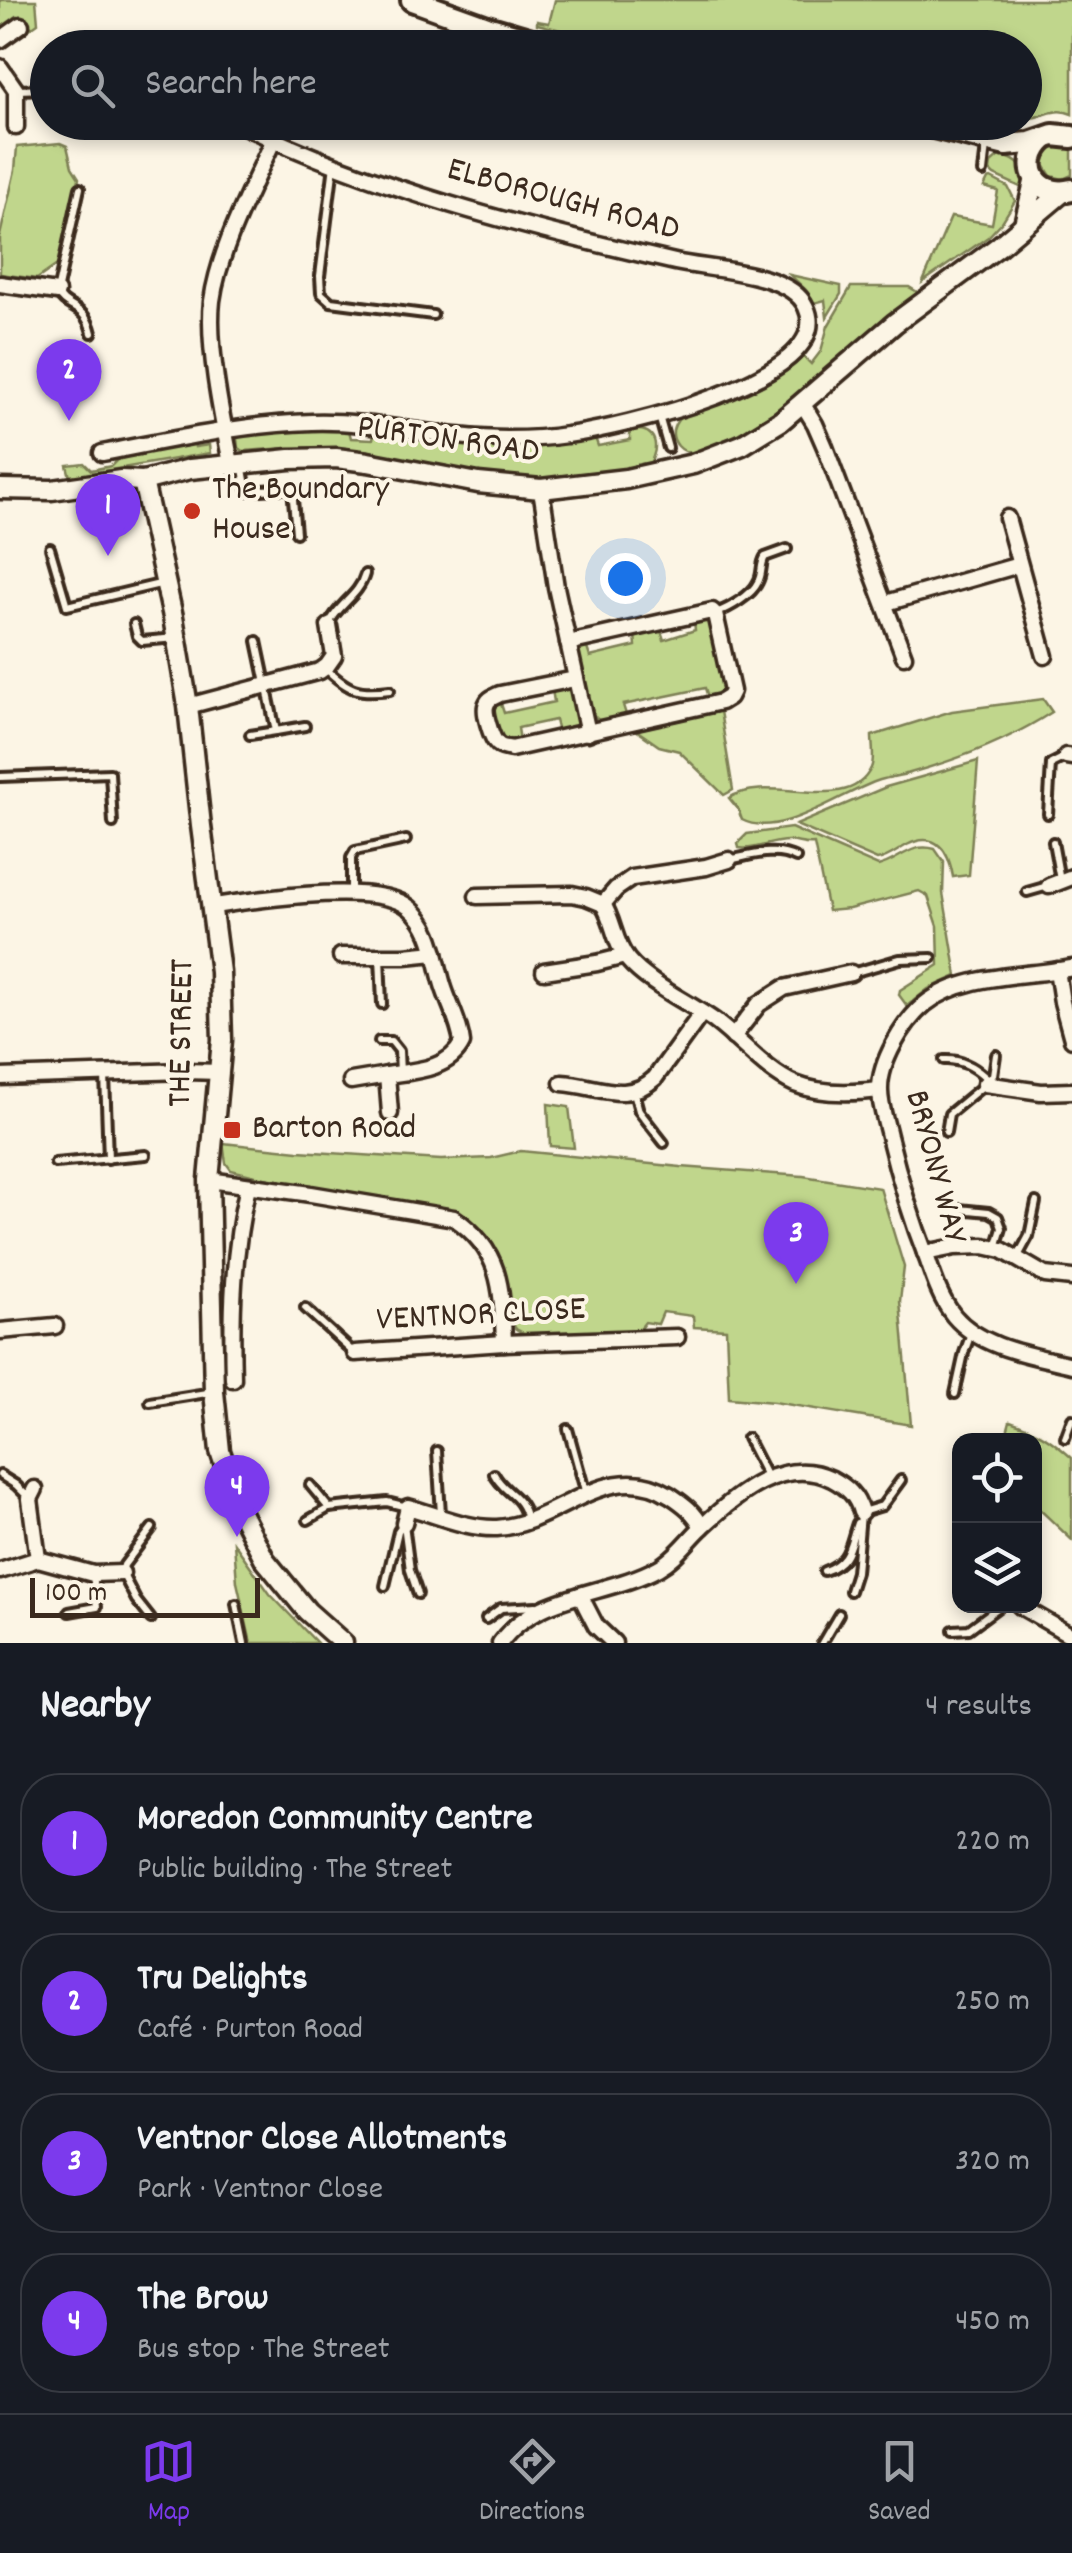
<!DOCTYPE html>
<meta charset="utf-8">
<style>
:root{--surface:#171b24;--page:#242831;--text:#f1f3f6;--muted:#9ea1a6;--line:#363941;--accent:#7c3aed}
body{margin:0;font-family:Dekko,sans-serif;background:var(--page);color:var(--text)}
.controls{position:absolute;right:30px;bottom:30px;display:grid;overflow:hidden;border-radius:20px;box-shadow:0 5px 15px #0003}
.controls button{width:90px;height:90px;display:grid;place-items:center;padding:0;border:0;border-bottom:2px solid var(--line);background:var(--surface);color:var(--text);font:50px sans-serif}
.scale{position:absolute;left:30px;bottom:25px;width:230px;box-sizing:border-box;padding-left:10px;border:5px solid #3b2a1e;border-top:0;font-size:28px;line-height:35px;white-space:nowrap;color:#3b2a1e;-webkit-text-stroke:8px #fcf5e5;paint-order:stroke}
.you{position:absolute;left:625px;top:578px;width:35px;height:35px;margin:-25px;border:8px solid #fff;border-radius:50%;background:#1a73e8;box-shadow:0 0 0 15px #1a73e833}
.badge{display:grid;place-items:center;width:65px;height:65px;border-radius:50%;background:var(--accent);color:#fff;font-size:32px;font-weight:700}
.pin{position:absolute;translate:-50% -82px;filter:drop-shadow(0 2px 5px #0008)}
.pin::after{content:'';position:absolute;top:52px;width:35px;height:30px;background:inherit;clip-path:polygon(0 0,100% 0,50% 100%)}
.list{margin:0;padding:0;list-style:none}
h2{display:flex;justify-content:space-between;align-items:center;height:130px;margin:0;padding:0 40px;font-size:42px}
h2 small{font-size:32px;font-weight:400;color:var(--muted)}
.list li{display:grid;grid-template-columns:65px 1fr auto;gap:30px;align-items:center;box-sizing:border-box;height:140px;margin:0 20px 20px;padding:0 20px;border:2px solid var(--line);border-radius:40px}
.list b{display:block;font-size:38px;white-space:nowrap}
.list p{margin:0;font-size:32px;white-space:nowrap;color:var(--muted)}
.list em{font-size:32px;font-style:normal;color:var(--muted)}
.icon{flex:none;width:55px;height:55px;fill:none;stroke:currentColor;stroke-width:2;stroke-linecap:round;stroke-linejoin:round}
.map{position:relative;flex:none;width:1072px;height:1643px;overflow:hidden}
.search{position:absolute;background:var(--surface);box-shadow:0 5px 15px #0003;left:30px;right:30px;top:30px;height:110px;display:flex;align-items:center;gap:25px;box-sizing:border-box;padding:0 35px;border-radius:55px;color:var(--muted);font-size:38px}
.sheet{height:770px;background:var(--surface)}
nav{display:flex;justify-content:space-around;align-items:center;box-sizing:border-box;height:140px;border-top:2px solid var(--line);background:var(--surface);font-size:28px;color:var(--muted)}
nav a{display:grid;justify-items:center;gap:5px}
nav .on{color:var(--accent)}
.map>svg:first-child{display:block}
.green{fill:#c0d68c;stroke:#7e8055;stroke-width:2.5}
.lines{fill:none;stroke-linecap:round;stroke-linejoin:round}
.service-casing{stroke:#3b2a1e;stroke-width:14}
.minor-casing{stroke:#3b2a1e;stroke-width:21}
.tertiary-casing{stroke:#3b2a1e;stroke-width:25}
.secondary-casing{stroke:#3b2a1e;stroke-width:28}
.service{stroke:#fcf5e5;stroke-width:6}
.minor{stroke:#fcf5e5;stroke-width:14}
.tertiary{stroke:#fcf5e5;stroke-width:18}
.secondary{stroke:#fcf5e5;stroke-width:20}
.poi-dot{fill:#c8321e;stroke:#fcf5e5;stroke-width:4}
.labels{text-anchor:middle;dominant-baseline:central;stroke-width:8;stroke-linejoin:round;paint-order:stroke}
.street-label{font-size:35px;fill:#3b2a1e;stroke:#fcf5e5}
.poi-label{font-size:35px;fill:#3b2a1e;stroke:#fcf5e5;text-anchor:start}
</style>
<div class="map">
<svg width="1072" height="1643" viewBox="0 0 1072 1643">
<rect width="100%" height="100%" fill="#fcf5e5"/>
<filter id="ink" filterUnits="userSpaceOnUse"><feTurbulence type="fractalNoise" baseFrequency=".01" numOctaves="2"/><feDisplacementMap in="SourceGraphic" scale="20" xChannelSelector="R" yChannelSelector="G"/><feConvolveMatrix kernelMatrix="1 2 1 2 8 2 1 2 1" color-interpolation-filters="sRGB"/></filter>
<g filter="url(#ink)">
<g class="green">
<polygon points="0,0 36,0 38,23 28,30 17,16 0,28"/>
<path d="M555,0H1072V114C1054,106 1042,118 1025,119L1024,48H632L537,24V21L549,23Z"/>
<polygon points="60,143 67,146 72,167 79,178 70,231 60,263 37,279 0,274 0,236 15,170 17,147"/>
<polygon points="1057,146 1072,149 1072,175 1063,179 1051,176 1044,165 1047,153"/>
<path d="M1000,155C1020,160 1028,170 1027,190L994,175L990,171L991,163Z"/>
<polygon points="991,178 1008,187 1015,201 1002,222 988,237 923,282 951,217 992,224 998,191 984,187 988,179"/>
<polygon points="790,275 841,286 841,294 827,317 825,300 814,303 806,290"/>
<path d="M851,287H909L919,293C902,306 886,318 870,332C821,375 775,420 714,445C702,450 689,458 678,446C668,434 674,422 685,413C726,398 768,385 802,355L811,364L821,351L828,326Z"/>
<path d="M348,427L351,438L373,439L375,428L594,435L598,446L630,440V430C658,427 660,447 648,467L639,470L542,481L451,471L394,458L334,450L288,448L244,451L238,448L237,438C272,427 312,428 348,427Z"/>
<polygon points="194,441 195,447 209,445 210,453 70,477 67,465 84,463 91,470 111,466 121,456"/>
<path d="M702,618L709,620L713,627L727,681L724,696L709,700L705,688L623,705L627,718C620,719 609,724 602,722C585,716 580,669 576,653L579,648L586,645L590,657L636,646L635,634L660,628L664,640L695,630L694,621Z"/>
<path d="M567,687L572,691L579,720C574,729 568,731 558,733L555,720L518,728L520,741C514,741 508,742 503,739C497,734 490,713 493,706C495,703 498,702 500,701L504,713L554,702L552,689Z"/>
<path d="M1043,699L1052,712C1009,740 960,759 910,773C900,776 890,777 880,780C844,791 780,840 742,820L738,809L729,798C769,772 848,817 871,768C875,760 872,745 872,736L952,711Z"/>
<polygon points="720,711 733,790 724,795 679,751 659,746 636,730"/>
<path d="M978,761L969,875L953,877C949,852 937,830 907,845C896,851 889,858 877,860L796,825L886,787Z"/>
<path d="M791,828L878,866C899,861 911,842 935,849L944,862L943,893L957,976L928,989L907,1006L899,995L900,990L939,965L938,926L928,896L919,891L849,909L828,911L814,844C804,845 799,842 789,841C772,840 756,851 739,848L738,843L747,834Z"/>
<polygon points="548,1104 569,1107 574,1148 550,1146"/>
<polygon points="223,1143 298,1151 441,1160 491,1158 521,1151 681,1167 803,1176 880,1188 904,1267 900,1301 911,1425 774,1402 729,1398 726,1329 694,1327 693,1316 663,1312 658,1324 645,1322 638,1331 527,1335 516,1329 510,1320 509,1290 498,1253 485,1234 471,1219 444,1208 293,1185 231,1170 226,1163"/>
<path d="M1010,1421C1037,1430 1052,1440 1072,1458V1540L1035,1505L1034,1440H1005Z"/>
<polygon points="234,1543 270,1594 317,1643 251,1643 237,1582"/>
</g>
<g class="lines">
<g class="service-casing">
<g id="service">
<polyline points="17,90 48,89"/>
<polyline points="334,165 320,276 321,293 331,302 433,315"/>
<polyline points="983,172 986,146"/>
<path d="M80,188L57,292C66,311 85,303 92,333"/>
<polyline points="659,416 668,448"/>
<polyline points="243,469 247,491 292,488 296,533"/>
<polyline points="50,548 67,606 164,583"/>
<path d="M716,613C730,608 752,595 758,582C763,573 760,565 765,557L787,549"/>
<polyline points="134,624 137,636 142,641 176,638"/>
<path d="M329,624C338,604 359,596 365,574"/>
<polyline points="257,641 276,731 305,726"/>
<path d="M325,668C349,691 358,694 390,690"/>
<polyline points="250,735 276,731"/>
<polyline points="0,777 110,773 113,823"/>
<polyline points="1048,814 1051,764 1065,757"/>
<polyline points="1053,842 1060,880"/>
<path d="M729,860C750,856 775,847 796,858"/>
<polyline points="351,892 351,858 355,851 406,840"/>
<polyline points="1027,892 1048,886"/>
<polyline points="380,956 382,1004"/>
<polyline points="852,973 900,959 932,958"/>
<polyline points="379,1041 391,1041 399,1051 400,1073"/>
<path d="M944,1060C960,1059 972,1065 984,1076L985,1084L993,1075L996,1055"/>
<polyline points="105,1075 108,1159"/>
<polyline points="634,1092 639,1111 664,1143"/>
<polyline points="946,1132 949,1114 984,1085"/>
<polyline points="55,1163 146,1155"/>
<polyline points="959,1209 989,1212 998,1217 1002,1228 996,1248"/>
<polyline points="1017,1258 1029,1236 1036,1202"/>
<polyline points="305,1308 354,1353"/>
<polyline points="955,1394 964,1353 971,1333"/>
<polyline points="150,1402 213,1392"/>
<polyline points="568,1429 586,1494"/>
<polyline points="747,1438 767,1477"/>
<polyline points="1065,1438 1072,1419"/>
<polyline points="437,1451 441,1514"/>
<path d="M494,1474C504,1494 523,1494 527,1521"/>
<polyline points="0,1475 16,1485 30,1499"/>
<polyline points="329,1508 387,1502 407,1507"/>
<polyline points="862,1512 882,1506 901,1480"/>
<polyline points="308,1520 329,1508 310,1485"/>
<polyline points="404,1524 410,1570 418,1594"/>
<path d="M824,1571C850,1562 849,1546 857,1523"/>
<polyline points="385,1586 398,1531 403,1524"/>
<polyline points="850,1591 856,1572 861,1514"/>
<polyline points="236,1604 244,1643"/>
<polyline points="69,1612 97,1607 93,1575"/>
<polyline points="151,1619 136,1600 122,1573 124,1565 152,1528"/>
<polyline points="486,1619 501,1608 536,1606"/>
<polyline points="953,1630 969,1629 1000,1606"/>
<polyline points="822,1643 839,1614"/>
</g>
</g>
<g class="minor-casing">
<g id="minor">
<polyline points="0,40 21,25"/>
<polyline points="0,67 16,90 16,127"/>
<polyline points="0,284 57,292"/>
<polyline points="802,403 815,424 825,447 904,656"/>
<path d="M102,453C171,440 241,424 312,422C377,420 441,439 507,439C527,439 548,438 567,435C613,429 840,380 806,307C790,271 710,270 675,262C526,228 374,190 236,122"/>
<path d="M231,463C222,418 207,345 212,301C219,249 252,188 273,141"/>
<polyline points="541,489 556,587 588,733"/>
<polyline points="1007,518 1045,656"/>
<polyline points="886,603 1019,565"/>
<path d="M568,643L712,611L715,614L732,691L729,697L721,702L511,749C504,747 500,748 495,741C491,735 484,713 486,706C488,698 494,697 500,694L575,679"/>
<polyline points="188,706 320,671 327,666 334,656 329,626"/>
<polyline points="1066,756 1072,757"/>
<polyline points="1049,886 1072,877"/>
<polyline points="477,896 572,894 586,897 603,904"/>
<path d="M603,904C614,921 614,943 628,960C648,984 690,1003 716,1022C741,1041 767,1072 795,1084C819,1094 854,1093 879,1090"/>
<polyline points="603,904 616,889 632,878 706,867 729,860"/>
<path d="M213,906C256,900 378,880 410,908C433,927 435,958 443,985C449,1005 460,1023 462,1043C449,1070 413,1071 387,1075L390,1113"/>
<polyline points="341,956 405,956 435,953"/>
<path d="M1072,968C1025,977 964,973 925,1004C903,1022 879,1063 880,1091C880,1106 886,1122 889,1136C899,1178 912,1220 928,1261C934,1279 941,1300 954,1316C982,1349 1032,1355 1072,1365"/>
<polyline points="1057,970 1062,1002 1072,1039"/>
<polyline points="544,971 597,963 625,956"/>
<polyline points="733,1037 759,1004 784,988 851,973"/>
<polyline points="0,1077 185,1071 220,1072"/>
<polyline points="351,1081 387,1075"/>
<path d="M562,1083C597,1085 626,1105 655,1078L702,1013"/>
<polyline points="985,1084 1041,1092 1072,1091"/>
<path d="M209,1180L311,1194L454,1218C502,1250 502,1290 504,1343"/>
<polyline points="925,1253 955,1247 984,1246 1002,1250 1045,1275 1072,1278"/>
<polyline points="0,1331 55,1326"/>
<polyline points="355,1353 504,1343 677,1337"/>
<path d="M233,1379C231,1313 233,1250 248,1186"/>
<polyline points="35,1489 30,1499 38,1559"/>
<path d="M404,1523L408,1507C437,1515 467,1529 497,1528C559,1524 608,1456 670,1495C685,1505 694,1512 702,1527"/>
<polyline points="0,1571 38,1559 93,1574 122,1573"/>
<polyline points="580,1595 596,1626 614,1643"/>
<polyline points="1020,1606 1072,1636"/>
<path d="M500,1643C536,1592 607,1596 658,1568C676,1558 688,1540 703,1526C736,1495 784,1455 832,1479C847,1487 857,1496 861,1512"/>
</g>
</g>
<g class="tertiary-casing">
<g id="tertiary">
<polyline points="1024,224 1035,178"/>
<polyline points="143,481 173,617 188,706 201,826 220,972 222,1040 209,1180 214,1392 220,1451 240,1511 265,1560 307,1611 343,1643"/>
<polyline points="0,489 52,490 121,480 143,481 190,469 290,459 336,458 368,462 478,483 541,489 626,479 693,464 742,445 781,421 895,323 999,246 1063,192"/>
</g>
</g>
<g class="secondary-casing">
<g id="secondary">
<polyline points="412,0 487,27 559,48"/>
<polyline points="913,122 1006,145 1030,143 1053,135 1072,137"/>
<path d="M1044,139C1017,164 1037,199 1072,190"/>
</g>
</g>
<use href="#service" class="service"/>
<use href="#minor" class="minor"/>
<use href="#tertiary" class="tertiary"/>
<use href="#secondary" class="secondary"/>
</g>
</g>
<g class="poi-dot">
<circle cx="192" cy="511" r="10"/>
<rect x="222" y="1120" width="20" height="20" rx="5"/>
</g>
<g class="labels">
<g class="street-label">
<text transform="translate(563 201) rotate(15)">ELBOROUGH ROAD</text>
<text transform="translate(448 441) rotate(8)">PURTON ROAD</text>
<text transform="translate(183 1033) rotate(-89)">THE STREET</text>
<text transform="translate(934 1167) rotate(75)">BRYONY WAY</text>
<text transform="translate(481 1316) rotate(-3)">VENTNOR CLOSE</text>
</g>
<g class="poi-label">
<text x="212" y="491">The Boundary<tspan x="212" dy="40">House</tspan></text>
<text x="252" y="1130">Barton Road</text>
</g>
</g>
</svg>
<div class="controls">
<button><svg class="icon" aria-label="locate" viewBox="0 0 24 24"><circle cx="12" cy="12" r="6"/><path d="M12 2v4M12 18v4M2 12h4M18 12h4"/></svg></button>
<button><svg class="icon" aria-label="layers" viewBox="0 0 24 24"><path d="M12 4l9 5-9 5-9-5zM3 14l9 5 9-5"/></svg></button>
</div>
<div class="scale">100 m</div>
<div class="you"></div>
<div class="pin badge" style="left:108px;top:556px">1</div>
<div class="pin badge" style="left:69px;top:421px">2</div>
<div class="pin badge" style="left:796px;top:1284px">3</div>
<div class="pin badge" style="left:237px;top:1537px">4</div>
<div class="search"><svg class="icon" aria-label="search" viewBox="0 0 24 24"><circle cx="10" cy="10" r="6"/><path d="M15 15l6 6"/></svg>Search here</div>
</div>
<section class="sheet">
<h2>Nearby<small>4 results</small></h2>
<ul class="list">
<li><span class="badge">1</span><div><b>Moredon Community Centre</b><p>Public building · The Street</p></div><em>220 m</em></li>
<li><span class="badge">2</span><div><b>Tru Delights</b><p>Café · Purton Road</p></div><em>250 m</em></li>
<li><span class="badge">3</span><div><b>Ventnor Close Allotments</b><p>Park · Ventnor Close</p></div><em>320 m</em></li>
<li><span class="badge">4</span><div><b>The Brow</b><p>Bus stop · The Street</p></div><em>450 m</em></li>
</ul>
</section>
<nav>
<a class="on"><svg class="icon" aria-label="map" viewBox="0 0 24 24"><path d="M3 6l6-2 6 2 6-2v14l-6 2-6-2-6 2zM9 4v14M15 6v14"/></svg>Map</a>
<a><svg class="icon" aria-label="directions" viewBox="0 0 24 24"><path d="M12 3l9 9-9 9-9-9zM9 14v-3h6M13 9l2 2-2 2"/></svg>Directions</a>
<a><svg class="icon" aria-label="saved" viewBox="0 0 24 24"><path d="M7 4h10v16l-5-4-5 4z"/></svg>Saved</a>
</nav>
